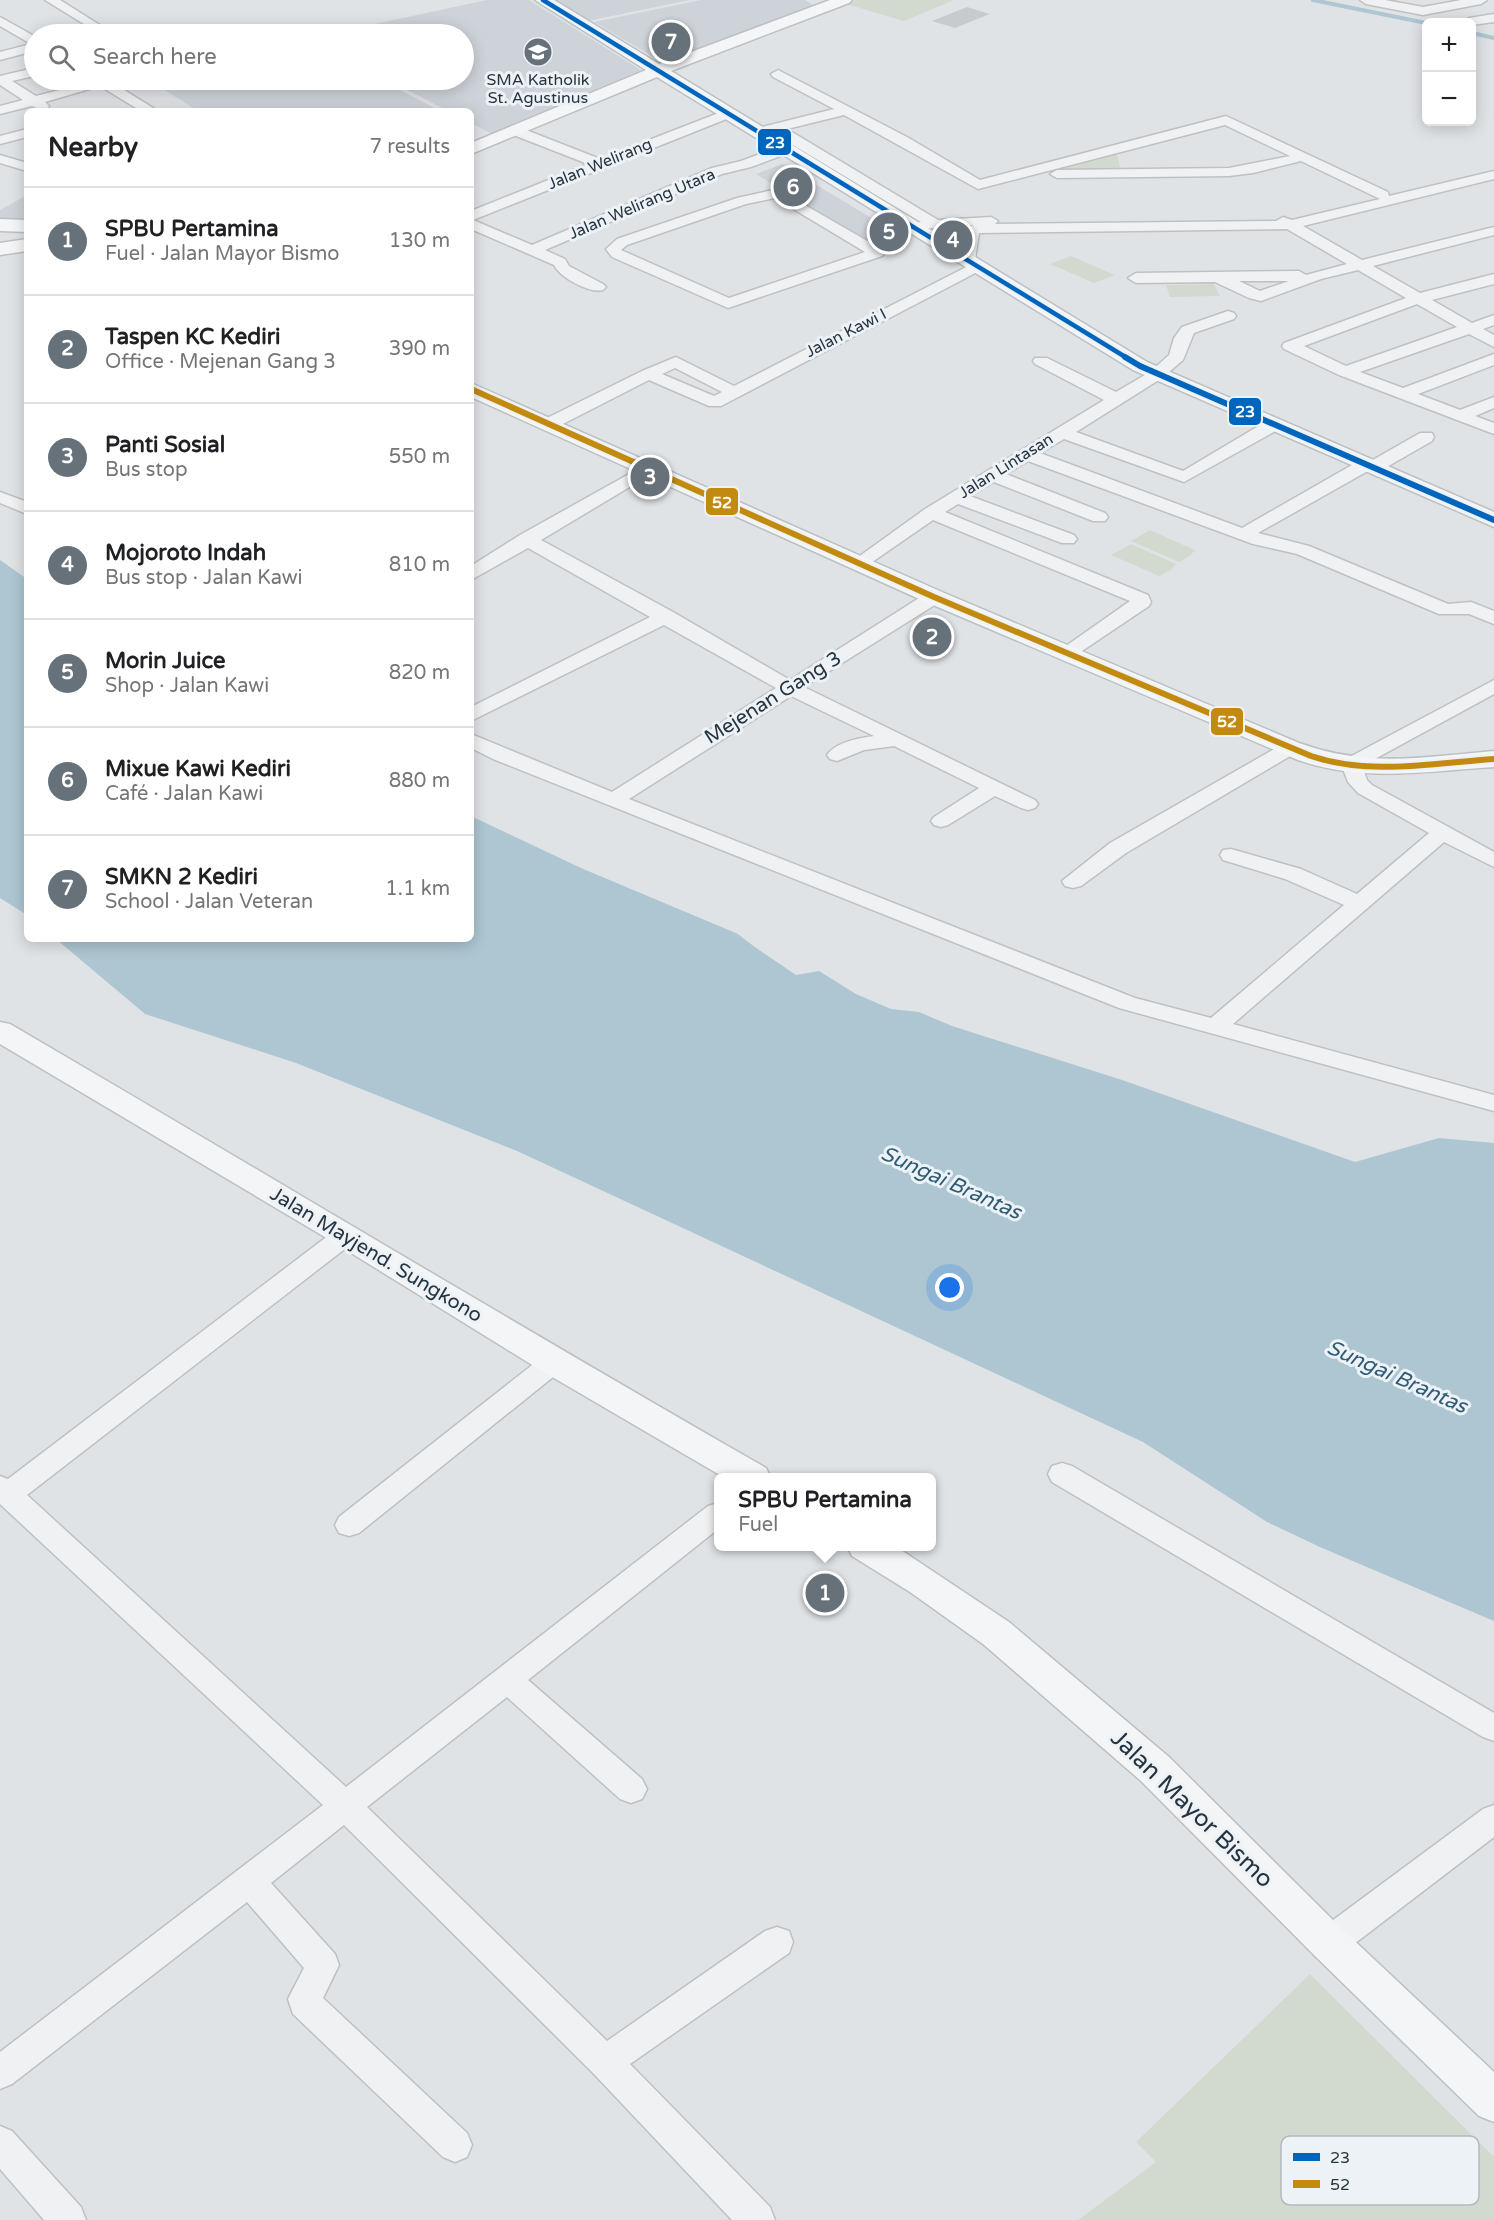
<!DOCTYPE html>
<meta charset="utf-8">
<style>
:root{--surface:#fff;--page:#f6f6f6;--text:#202124;--muted:#757577;--line:#e0e0e0;--accent:#67717a}
body{margin:0;font-family:"Varela Round",sans-serif;background:var(--page);color:var(--text)}
.controls{position:absolute;right:18px;top:18px;display:grid;overflow:hidden;border-radius:9px;box-shadow:0 3px 15px #0003}
.controls button{width:54px;height:54px;display:grid;place-items:center;padding:0;border:0;border-bottom:2px solid var(--line);background:var(--surface);color:var(--text);font:30px sans-serif}
.you{position:absolute;left:950px;top:1288px;width:21px;height:21px;margin:-15px;border:4px solid #fff;border-radius:50%;background:#1a73e8;box-shadow:0 0 0 9px #1a73e833}
.badge{display:grid;place-items:center;width:39px;height:39px;border-radius:50%;background:var(--accent);color:#fff;font-size:20px;font-weight:700}
.pin{position:absolute;translate:-50% -50%;border:3px solid #fff;box-shadow:0 2px 6px #0006}
.popup{position:absolute;left:714px;top:1473px;width:222px;height:78px;box-sizing:border-box;display:grid;place-content:center;border-radius:9px;background:var(--surface);filter:drop-shadow(0 2px 4px #0005);font-size:20px;white-space:nowrap;color:var(--muted)}
.popup b{font-size:22px;color:var(--text)}
.popup::after{content:'';position:absolute;left:50%;top:100%;margin-left:-12px;border:12px solid transparent;border-top-color:var(--surface)}
.list{margin:0;padding:0;list-style:none}
h2{display:flex;justify-content:space-between;align-items:center;height:78px;margin:0;padding:0 24px;font-size:26px}
h2 small{font-size:20px;font-weight:400;color:var(--muted)}
.list li{display:grid;grid-template-columns:39px 1fr auto;gap:18px;align-items:center;box-sizing:border-box;height:108px;padding:0 24px;border-top:2px solid var(--line)}
.list b{display:block;font-size:22px;white-space:nowrap}
.list p{margin:0;font-size:20px;white-space:nowrap;color:var(--muted)}
.list em{font-size:20px;font-style:normal;color:var(--muted)}
.icon{flex:none;width:33px;height:33px;fill:none;stroke:currentColor;stroke-width:2;stroke-linecap:round;stroke-linejoin:round}
.map{position:relative;flex:none;width:1494px;height:2220px;overflow:hidden}
.search{position:absolute;background:var(--surface);box-shadow:0 3px 15px #0003;left:24px;top:24px;width:450px;height:66px;display:flex;align-items:center;gap:15px;box-sizing:border-box;padding:0 21px;border-radius:33px;color:var(--muted);font-size:22px}
.panel{position:absolute;background:var(--surface);box-shadow:0 3px 15px #0003;left:24px;top:108px;width:450px;height:834px;border-radius:9px}
.map>svg:first-child{display:block}
.built{fill:#ced3d9}
.green{fill:#d2dad0}
.water{fill:#adc6d2}
.lines{fill:none;stroke-linecap:round;stroke-linejoin:round}
.stream{stroke:#adc6d2;stroke-width:4}
.building{fill:#c8cbce}
.minor-casing{stroke:#bec1c4;stroke-width:3}
.major-casing{stroke:#bcc0c3;stroke-width:3}
.minor{fill:#f0f1f2;fill-rule:evenodd}
.major{fill:#f4f5f6;fill-rule:evenodd}
.bus-1-far1-casing{stroke:#edf2f6;stroke-width:8}
.bus-1-casing{stroke:#edf2f6;stroke-width:10}
.bus-2-casing{stroke:#edf2f6;stroke-width:10}
.bus-1-far1{stroke:#0065bd;stroke-width:4.5}
.bus-1{stroke:#0065bd;stroke-width:6}
.bus-2{stroke:#c38a10;stroke-width:6}
.labels{text-anchor:middle;dominant-baseline:central;stroke-width:6;stroke-linejoin:round;paint-order:stroke}
.far-poi-label{font-size:16px;fill:#263440;stroke:#edf2f6}
.far-street-label{font-size:16px;fill:#263440;stroke:#edf2f6}
.street-label{font-size:20px;fill:#263440;stroke:#edf2f6}
.water-label{font-size:21px;font-style:italic;fill:#2e5c75;stroke:#edf2f6}
.near-street-label{font-size:24px;fill:#263440;stroke:#edf2f6}
.key{fill:#edf2f6;stroke:#b1b9bf;stroke-width:1.5}
.key-label{font-size:16px;fill:#263440}
.line-badge{stroke:#edf2f6;stroke-width:2}
.badge-label{font-size:16px;text-anchor:middle;font-weight:bold;fill:#fff}
</style>
<div class="map">
<svg width="1494" height="2220" viewBox="0 0 1494 2220">
<rect width="100%" height="100%" fill="#e0e3e6"/>
<g class="built">
<polygon points="487,0 529,0 641,70 492,134 471,123 471,111 448,111 388,80 464,80 464,34 328,34"/>
<polygon points="556,0 690,0 588,21"/>
<polygon points="701,0 805,0 813,5 662,62 594,22"/>
<polygon points="149,80 381,80 440,111 198,111"/>
<polygon points="782,164 898,234 865,243 756,174"/>
<polygon points="27,195 27,220 0,219 0,210"/>
</g>
<g class="green">
<polygon points="856,0 954,0 904,21 846,4"/>
<polygon points="1117,154 1121,171 1042,172"/>
<polygon points="1071,256 1115,275 1094,283 1050,264"/>
<polygon points="1214,284 1220,296 1170,297 1166,285"/>
<polygon points="1150,530 1195,550 1190,556 1179,562 1131,541"/>
<polygon points="1131,544 1176,564 1171,570 1159,576 1111,555"/>
<polygon points="1310,1974 1494,2157 1494,2220 1078,2220 1156,2162 1136,2142"/>
</g>
<g class="water">
<polygon points="0,560 27,579 27,915 0,898"/>
<path d="M471,816L581,868L738,934C757,950 777,961 796,975L819,971L856,994L891,1009L919,1012L952,1026L1122,1080L1355,1162L1439,1138L1494,1143V1621L1322,1548L1267,1522L1143,1442L517,1151L296,1063L145,1014L56,939H471Z"/>
</g>
<g class="lines">
<g class="stream">
<polyline points="1313,0 1426,23"/>
<polyline points="1472,33 1494,38"/>
</g>
</g>
<polygon class="building" points="967,7 990,14 955,28 932,21"/>
<g class="lines">
<g class="minor-casing">
<g id="minor">
<polygon points="45,0 60,0 114,34 100,34"/>
<polygon points="1360,0 1385,0 1423,7 1461,0 1487,0 1481,4 1423,15 1366,4"/>
<polygon points="1494,14 1494,22 1472,25 1472,22 1463,22 1469,18"/>
<polygon points="0,17 34,36 34,51 0,60 0,52 31,44 0,26"/>
<polygon points="34,68 34,76 12,81 36,96 83,84 80,80 108,80 158,111 141,111 100,86 45,102 49,106 47,109 42,110 32,106 0,114 0,106 23,100 0,85 0,76"/>
<path d="M778,70L907,137L980,180L1226,116L1388,192L1389,196L1494,171V179L1303,226L1362,260L1494,227V235L1373,266L1420,293L1494,274V284L1432,300L1472,323L1494,315V325L1483,329L1494,335V347L1469,334L1360,372L1403,388L1494,354V365L1418,394L1460,410L1494,397V408L1475,416L1494,423V434L1339,375L1284,349L1282,346L1284,343L1406,298L1358,270L1321,279L1261,301L1249,298L1215,282L1136,283L1128,278L1136,273L1299,271L1306,275L1347,264L1287,229L979,233L975,259L967,264L962,262L959,259L965,231L973,225L910,230L908,227L910,224L921,222L773,133H762L760,130L762,127L834,109L773,77L771,74ZM844,115L978,189L1225,125L1290,156L1229,168L1057,170L1050,174L1057,178L1229,176L1253,173L1301,161L1380,199L1292,220L1283,217L1276,221L995,224L998,221L991,217L938,220L787,129ZM1239,281H1289L1260,291ZM1417,304L1457,327L1346,366L1304,346Z"/>
<path d="M729,109L734,110L736,113L734,116L473,220L532,245L712,168L741,161L781,146H791L793,149L791,152L751,167L722,174L545,250L565,259L569,266L603,284L606,287L603,290C590,294 559,277 554,265L471,229V211L588,164L511,134L509,131L511,128H521L600,159Z"/>
<polygon points="27,129 27,137 0,144 0,136"/>
<polygon points="0,155 27,163 27,171 0,163"/>
<path d="M777,189L876,246L883,239L888,238L895,242L882,256L728,308L612,257L606,249L617,239L737,198ZM775,198L865,252L729,298L621,250L627,245L746,204Z"/>
<path d="M978,261L986,266L983,269L721,406H709L649,380L553,429L547,430L539,425L541,421L642,371L676,357L734,386ZM675,368L722,392L714,396L662,374Z"/>
<polygon points="1228,311 1234,313 1236,316 1234,319 1194,333 1183,360 1162,378 1076,432 1183,471 1267,421 1279,421 1281,425 1279,429 1184,482 1064,439 1040,453 1242,528 1359,461 1371,461 1420,433 1432,433 1434,437 1432,441 1378,472 1366,472 1258,533 1309,546 1448,604 1471,602 1494,611 1494,624 1469,614 1439,614 1297,554 1253,544 1028,461 1006,474 1105,513 1108,517 1105,521 1093,521 994,482 970,496 1074,535 1077,539 1074,543 1062,543 958,504 945,512 1148,595 1151,602 1149,606 1073,657 1059,657 1056,653 1130,601 933,520 865,567 853,567 850,563 925,509 1104,400 1035,364 1033,361 1035,358 1047,358 1116,392 1150,372 1169,355 1174,338 1182,327"/>
<path d="M647,464L653,465L656,469L653,473L541,540L673,612L790,680L927,593H941L943,597L941,601L804,687L1035,800L1038,804L1035,808L1028,810L1021,808L995,796L948,825L941,827L934,825L931,821L934,817L979,788L894,746L864,750L837,761L830,759L827,755C836,742 859,738 874,736L791,696L629,799L1135,998L1211,1018L1344,905L1285,879L1223,860L1220,855L1223,850L1231,849L1301,869L1357,894L1429,833L1358,793L1348,782L1341,764L1344,760L1494,680V694L1362,766L1367,780L1372,785L1494,852V867L1444,842L1233,1024L1494,1095V1111L1119,1008L493,759L471,748V734L612,792L776,688L664,625L471,721V707L650,617L528,548L471,580V566L520,535Z"/>
<polygon points="0,492 27,502 27,514 0,503"/>
<polygon points="1290,742 1297,744 1300,748 1297,752 1126,853 1081,886 1073,888 1065,886 1062,881 1110,843 1283,744"/>
<polygon points="346,1226 355,1229 359,1235 355,1241 27,1495 346,1787 708,1506 718,1503 718,1529 528,1680 642,1779 647,1789 642,1799 631,1803 620,1799 507,1697 367,1807 607,2041 765,1931 777,1927 789,1931 793,1942 789,1953 630,2064 770,2207 775,2220 732,2220 593,2073 344,1825 271,1883 335,1954 339,1965 323,1998 467,2133 472,2145 467,2157 455,2162 443,2157 293,2014 288,1999 304,1968 247,1902 12,2084 0,2089 0,2052 323,1805 0,1504 0,1476 8,1479 337,1229"/>
<polygon points="554,1352 563,1355 567,1362 563,1369 359,1533 349,1536 339,1533 335,1525 339,1517 545,1355"/>
<polygon points="1062,1463 1072,1466 1494,1713 1494,1741 1483,1737 1052,1482 1048,1474 1052,1466"/>
<polygon points="1494,1805 1494,1837 1341,1954 1329,1958 1317,1954 1313,1943 1317,1932 1483,1809"/>
<polygon points="0,2126 12,2131 81,2207 86,2220 44,2220 0,2169"/>
</g>
</g>
<g class="major-casing">
<g id="major">
<polygon points="535,0 554,0 659,64 830,0 852,0 849,3 671,71 1147,362 1494,512 1494,527 1133,370 657,77 471,154 471,143 646,70"/>
<polygon points="0,219 27,220 27,232 0,231"/>
<polygon points="27,239 27,251 0,255 0,243"/>
<path d="M471,383L942,592L1299,743C1368,768 1423,757 1494,751V767C1428,771 1362,783 1298,760L926,602L471,397Z"/>
<path d="M0,1022L10,1024C263,1172 513,1323 766,1468L771,1478H725L542,1371L335,1243L0,1044Z"/>
<polygon points="847,1546 895,1546 1009,1622 1169,1757 1343,1930 1494,2072 1494,2122 1479,2116 1315,1956 1141,1781 983,1644 910,1592 852,1556"/>
</g>
</g>
<use href="#minor" class="minor"/>
<use href="#major" class="major"/>
<g class="bus-1-far1-casing">
<polyline id="bus-1-far1" points="543,0 1127,358"/>
</g>
<g class="bus-1-casing">
<polyline id="bus-1" points="1125,357 1140,366 1494,520"/>
</g>
<g class="bus-2-casing">
<path id="bus-2" d="M471,389L934,597L1311,756C1370,776 1434,763 1494,759"/>
</g>
<use href="#bus-1-far1" class="bus-1-far1"/>
<use href="#bus-1" class="bus-1"/>
<use href="#bus-2" class="bus-2"/>
</g>
<defs>
<g id="school-disc" transform="scale(1.5)"><circle r="9.5" fill="#67717a" stroke="#edf2f6"/><path d="M0-5L7-2L0 1L-7-2ZM-4 1L0 2.5L4 1V4Q0 6-4 4Z" fill="#fff"/></g>
</defs>
<g fill-rule="evenodd">
<use href="#school-disc" x="538" y="52"/>
</g>
<g class="labels">
<g class="far-poi-label">
<text x="538" y="80">SMA Katholik<tspan x="538" dy="18">St. Agustinus</tspan></text>
</g>
<g class="far-street-label">
<text transform="translate(600 164) rotate(-22)">Jalan Welirang</text>
<text transform="translate(642 204) rotate(-23)">Jalan Welirang Utara</text>
<text transform="translate(846 333) rotate(-27)">Jalan Kawi I</text>
<text transform="translate(1006 466) rotate(-32)">Jalan Lintasan</text>
</g>
<g class="street-label">
<text transform="translate(773 698) rotate(-32)">Mejenan Gang 3</text>
<text transform="translate(376 1255) rotate(31)">Jalan Mayjend. Sungkono</text>
</g>
<g class="water-label">
<text transform="translate(951 1183) rotate(24)">Sungai Brantas</text>
<text transform="translate(1397 1377) rotate(24)">Sungai Brantas</text>
</g>
<g class="near-street-label">
<text transform="translate(1192 1809) rotate(44)">Jalan Mayor Bismo</text>
</g>
</g>
<rect x="1281" y="2136" width="198" height="69" rx="9" class="key"/>
<rect x="1293" y="2153" width="27" height="8" fill="#0065bd"/>
<rect x="1293" y="2180" width="27" height="8" fill="#c38a10"/>
<g class="key-label">
<text x="1330" y="2163">23</text>
<text x="1330" y="2190">52</text>
</g>
<g class="line-badge">
<rect x="757" y="128" width="35" height="28" rx="6" fill="#0065bd"/>
<rect x="1228" y="397" width="34" height="29" rx="6" fill="#0065bd"/>
<rect x="705" y="487" width="34" height="29" rx="6" fill="#c38a10"/>
<rect x="1210" y="707" width="34" height="29" rx="6" fill="#c38a10"/>
</g>
<g class="badge-label">
<text x="775" y="148">23</text>
<text x="1245" y="417">23</text>
<text x="722" y="508">52</text>
<text x="1227" y="727">52</text>
</g>
</svg>
<div class="controls">
<button>+</button>
<button>−</button>
</div>
<div class="you"></div>
<div class="pin badge" style="left:825px;top:1593px">1</div>
<div class="popup"><b>SPBU Pertamina</b>Fuel</div>
<div class="pin badge" style="left:932px;top:637px">2</div>
<div class="pin badge" style="left:650px;top:477px">3</div>
<div class="pin badge" style="left:953px;top:240px">4</div>
<div class="pin badge" style="left:889px;top:232px">5</div>
<div class="pin badge" style="left:793px;top:187px">6</div>
<div class="pin badge" style="left:671px;top:42px">7</div>
<div class="search"><svg class="icon" aria-label="search" viewBox="0 0 24 24"><circle cx="10" cy="10" r="6"/><path d="M15 15l6 6"/></svg>Search here</div>
<section class="panel">
<h2>Nearby<small>7 results</small></h2>
<ul class="list">
<li><span class="badge">1</span><div><b>SPBU Pertamina</b><p>Fuel · Jalan Mayor Bismo</p></div><em>130 m</em></li>
<li><span class="badge">2</span><div><b>Taspen KC Kediri</b><p>Office · Mejenan Gang 3</p></div><em>390 m</em></li>
<li><span class="badge">3</span><div><b>Panti Sosial</b><p>Bus stop</p></div><em>550 m</em></li>
<li><span class="badge">4</span><div><b>Mojoroto Indah</b><p>Bus stop · Jalan Kawi</p></div><em>810 m</em></li>
<li><span class="badge">5</span><div><b>Morin Juice</b><p>Shop · Jalan Kawi</p></div><em>820 m</em></li>
<li><span class="badge">6</span><div><b>Mixue Kawi Kediri</b><p>Café · Jalan Kawi</p></div><em>880 m</em></li>
<li><span class="badge">7</span><div><b>SMKN 2 Kediri</b><p>School · Jalan Veteran</p></div><em>1.1 km</em></li>
</ul>
</section>
</div>
